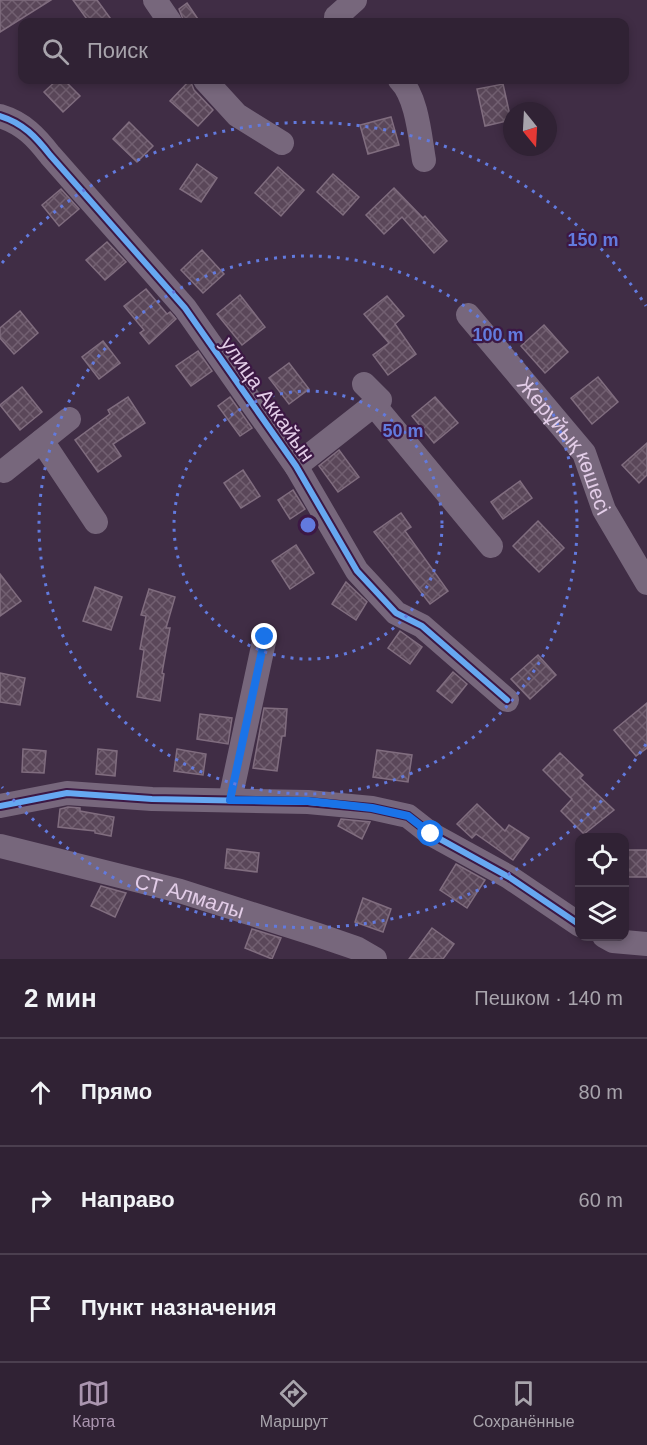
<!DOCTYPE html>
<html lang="ru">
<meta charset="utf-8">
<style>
:root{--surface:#302234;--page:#382a3c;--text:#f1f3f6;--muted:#a8a4ac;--line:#4b3f4f;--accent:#aa95af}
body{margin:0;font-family:Helvetica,sans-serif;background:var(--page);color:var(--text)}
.controls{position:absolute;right:18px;bottom:18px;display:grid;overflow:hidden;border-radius:12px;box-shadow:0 3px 9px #0003}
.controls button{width:54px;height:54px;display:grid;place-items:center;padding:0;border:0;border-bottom:2px solid var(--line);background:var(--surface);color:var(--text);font:30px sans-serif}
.compass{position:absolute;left:503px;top:102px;width:54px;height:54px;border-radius:50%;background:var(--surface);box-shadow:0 3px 9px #0003;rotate:162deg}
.stop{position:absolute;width:18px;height:18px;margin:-14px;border:4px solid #1a73e8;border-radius:50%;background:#fff}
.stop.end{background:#1a73e8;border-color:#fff;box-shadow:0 2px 6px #0008}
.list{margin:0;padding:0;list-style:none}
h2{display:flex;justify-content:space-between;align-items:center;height:78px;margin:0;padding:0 24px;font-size:26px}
h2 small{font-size:20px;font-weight:400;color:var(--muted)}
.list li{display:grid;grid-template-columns:39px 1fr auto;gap:18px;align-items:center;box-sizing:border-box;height:108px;padding:0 24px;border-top:2px solid var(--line)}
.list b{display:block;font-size:22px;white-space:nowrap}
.list em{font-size:20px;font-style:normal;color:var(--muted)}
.icon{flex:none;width:33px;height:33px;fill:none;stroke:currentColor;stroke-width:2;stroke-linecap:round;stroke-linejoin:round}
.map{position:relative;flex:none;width:647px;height:959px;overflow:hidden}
.search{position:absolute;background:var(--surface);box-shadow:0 3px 9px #0003;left:18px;right:18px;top:18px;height:66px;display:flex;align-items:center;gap:15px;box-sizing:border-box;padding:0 21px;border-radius:12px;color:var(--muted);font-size:22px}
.sheet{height:402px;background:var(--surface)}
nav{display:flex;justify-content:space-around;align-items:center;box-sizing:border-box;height:84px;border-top:2px solid var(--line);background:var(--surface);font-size:16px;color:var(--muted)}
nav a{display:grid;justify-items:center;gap:3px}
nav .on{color:var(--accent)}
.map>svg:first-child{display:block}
.building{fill:url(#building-cross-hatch);stroke:#806d7f;stroke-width:1.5}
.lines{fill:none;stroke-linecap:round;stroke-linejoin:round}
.minor{stroke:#77677c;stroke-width:24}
.cycleway-casing{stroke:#3c1844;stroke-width:10}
.cycleway{stroke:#66a8f1;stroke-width:6}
.route{stroke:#1a73e8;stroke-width:8}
.ring{fill:none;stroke:#627ade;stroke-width:3;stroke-dasharray:3 6}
.labels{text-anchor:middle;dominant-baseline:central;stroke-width:4.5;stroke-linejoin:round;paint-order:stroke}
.street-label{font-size:21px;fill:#e3cde8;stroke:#3c1844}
.centre{fill:#627ade;stroke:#3c1844;stroke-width:3}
.ring-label{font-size:18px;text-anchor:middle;font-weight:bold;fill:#627ade;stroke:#3c1844;stroke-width:4.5;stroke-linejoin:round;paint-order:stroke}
</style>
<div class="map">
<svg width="647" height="959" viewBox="0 0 647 959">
<defs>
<pattern id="building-cross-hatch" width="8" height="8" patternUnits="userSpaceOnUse" patternTransform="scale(1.5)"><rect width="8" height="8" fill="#5a4759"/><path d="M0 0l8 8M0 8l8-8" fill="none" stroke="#726071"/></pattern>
</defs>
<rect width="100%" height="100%" fill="#402d45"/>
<g class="building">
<polygon points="0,0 51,0 0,32"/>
<polygon points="73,0 97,0 113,22 89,22"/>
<polygon points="187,3 200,22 184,22 179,9"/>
<polygon points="57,80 64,80 80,96 63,112 44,92"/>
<polygon points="190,80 194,90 213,110 198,126 170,101"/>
<polygon points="503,84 511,120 485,126 477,89"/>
<polygon points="391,117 399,145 368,154 360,125"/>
<polygon points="129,122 153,146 137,162 113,139"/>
<polygon points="197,164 217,178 201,202 180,189"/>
<polygon points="278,167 304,190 281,216 255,193"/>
<polygon points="333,174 359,197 343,215 317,192"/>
<polygon points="394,188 423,218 425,216 447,241 434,253 402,217 384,234 366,215"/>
<polygon points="61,189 79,209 59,226 42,205"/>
<polygon points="107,242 126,262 105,280 86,260"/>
<polygon points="202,250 224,274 203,293 181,270"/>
<polygon points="146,289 167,314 170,312 176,319 149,344 140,333 144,330 124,306"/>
<polygon points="240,295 265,327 242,345 217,314"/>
<polygon points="387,296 404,316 395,324 416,354 388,375 373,355 389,343 364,314"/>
<polygon points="20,311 38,333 14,354 0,338 0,328"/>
<polygon points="544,325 568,352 545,373 521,346"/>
<polygon points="103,341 120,363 99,379 82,357"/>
<polygon points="198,351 212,371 191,386 176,366"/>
<polygon points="289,363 309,389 289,404 269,378"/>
<polygon points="598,377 618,402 592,424 571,398"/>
<polygon points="22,387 42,412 20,430 0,405"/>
<polygon points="128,397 145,423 113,444 121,456 98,472 75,440 110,414 108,410"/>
<polygon points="230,397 252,428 240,436 218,406"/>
<polygon points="435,397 458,423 434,443 412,416"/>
<polygon points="647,443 647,475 639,483 622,465"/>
<polygon points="339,450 359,477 338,492 319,466"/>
<polygon points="243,470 260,496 241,508 224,483"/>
<polygon points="520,481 532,498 503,519 491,502"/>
<polygon points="293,490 305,509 290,519 278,500"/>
<polygon points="401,513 411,527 405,531 448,591 430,604 374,532"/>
<polygon points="538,521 564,548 539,572 513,546"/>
<polygon points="296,545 314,573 290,589 272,561"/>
<polygon points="0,574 21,601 0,616"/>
<polygon points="346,582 367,602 356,620 332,604"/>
<polygon points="95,587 122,597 111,630 83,621"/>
<polygon points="149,589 175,597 166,628 170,628 162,673 164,674 160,701 137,697 144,650 140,649 146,616 141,615"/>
<polygon points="400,631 422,647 410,664 388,648"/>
<polygon points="538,655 556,675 530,699 511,679"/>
<polygon points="453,672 467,684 452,703 437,691"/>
<polygon points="0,673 25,678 20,705 0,702"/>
<polygon points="647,703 647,748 636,756 614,730"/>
<polygon points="264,708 287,709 285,736 282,736 277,771 253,768"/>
<polygon points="200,714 232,718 228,744 197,739"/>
<polygon points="23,749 46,751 44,773 22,772"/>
<polygon points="98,749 117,751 115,776 96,774"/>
<polygon points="177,749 206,754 203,775 174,771"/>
<polygon points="377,750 412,755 408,782 373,777"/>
<polygon points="560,753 583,775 580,778 614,810 584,834 561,811 572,799 543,770"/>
<polygon points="477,804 505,831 509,825 529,838 513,860 476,834 472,838 457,824"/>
<polygon points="68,807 80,808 80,811 114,817 111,836 95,833 95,831 58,827 60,809"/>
<polygon points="341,819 370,822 362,839 338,826"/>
<polygon points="227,849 259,853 257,872 225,868"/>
<rect x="627" y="850" width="20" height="27"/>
<polygon points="456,864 485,880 467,908 440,890"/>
<polygon points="101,886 126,893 115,917 91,906"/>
<polygon points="363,898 391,909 383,932 355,922"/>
<polygon points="432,928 454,944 443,959 409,959"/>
<polygon points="252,929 281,938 272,959 245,948"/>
</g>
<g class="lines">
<g class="minor">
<polyline points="155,0 170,22"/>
<polyline points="342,22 336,17 355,0"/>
<polyline points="205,80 237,115 282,143"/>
<path d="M400,80C417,97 420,137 424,160"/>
<path d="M0,116C23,123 36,137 50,155L185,308L296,466L357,571L396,613L422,626L507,700"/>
<path id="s1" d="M468,315L584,453L604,510L647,583"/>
<polyline points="374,405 491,546"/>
<polyline points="42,441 96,522"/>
<polyline points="296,466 380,400 364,384"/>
<polyline points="4,471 69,419"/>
<polyline points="230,800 265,637"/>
<polyline points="0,806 67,793 152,799 308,802 372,808 408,816 431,834 509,877 580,925"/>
<path id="s2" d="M0,846L180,891L318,935L356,948L375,959"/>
<polyline points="604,936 613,941 647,944"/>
</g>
<g class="cycleway-casing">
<g id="cycleway">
<path d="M0,116C23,123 36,137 50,155L185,308L296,466L357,571L396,613L422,626L507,700"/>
<polyline points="0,806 67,793 152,799 308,802 372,808 408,816 431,834 509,877 580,925"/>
</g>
</g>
<use href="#cycleway" class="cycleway"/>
</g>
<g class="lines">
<polyline class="route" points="265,637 230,800 308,801 372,808 408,816 431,834"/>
</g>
<g class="ring">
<circle cx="308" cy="525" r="134"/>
<circle cx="308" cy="525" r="269"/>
<path d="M646 744A403 403 0 0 1 2 787M2 263A403 403 0 0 1 646 306"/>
</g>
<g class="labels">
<g class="street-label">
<text transform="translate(268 399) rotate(55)">улица Аккайын</text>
<text stroke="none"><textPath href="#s1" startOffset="164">Жерұйық көшесі</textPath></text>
<text stroke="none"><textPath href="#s2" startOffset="196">СТ Алмалы</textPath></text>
</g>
</g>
<circle cx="308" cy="525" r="9" class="centre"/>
<g class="ring-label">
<text x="593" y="246">150 m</text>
<text x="498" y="341">100 m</text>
<text x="403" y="437">50 m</text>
</g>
</svg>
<div class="controls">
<button><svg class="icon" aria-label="locate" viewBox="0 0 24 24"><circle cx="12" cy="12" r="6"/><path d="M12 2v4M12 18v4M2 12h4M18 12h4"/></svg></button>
<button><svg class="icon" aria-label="layers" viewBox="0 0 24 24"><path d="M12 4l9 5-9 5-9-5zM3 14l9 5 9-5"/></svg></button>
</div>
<svg class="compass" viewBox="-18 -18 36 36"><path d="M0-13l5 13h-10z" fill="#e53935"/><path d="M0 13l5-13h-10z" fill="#a8a4ac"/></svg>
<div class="stop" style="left:431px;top:834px"></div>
<div class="stop end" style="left:265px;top:637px"></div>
<div class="search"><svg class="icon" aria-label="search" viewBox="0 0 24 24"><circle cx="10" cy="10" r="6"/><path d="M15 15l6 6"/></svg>Поиск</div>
</div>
<section class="sheet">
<h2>2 мин<small>Пешком · 140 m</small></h2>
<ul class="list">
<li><svg class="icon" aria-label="ahead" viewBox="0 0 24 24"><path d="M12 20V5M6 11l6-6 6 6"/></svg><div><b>Прямо</b></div><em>80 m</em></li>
<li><svg class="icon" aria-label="right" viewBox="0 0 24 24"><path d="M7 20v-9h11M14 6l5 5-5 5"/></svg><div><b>Направо</b></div><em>60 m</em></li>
<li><svg class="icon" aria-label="arrive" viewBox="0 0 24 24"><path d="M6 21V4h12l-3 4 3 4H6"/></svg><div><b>Пункт назначения</b></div></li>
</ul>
</section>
<nav>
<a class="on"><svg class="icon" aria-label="map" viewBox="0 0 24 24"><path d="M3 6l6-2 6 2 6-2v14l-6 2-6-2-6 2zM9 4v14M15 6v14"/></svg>Карта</a>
<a><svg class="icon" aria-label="directions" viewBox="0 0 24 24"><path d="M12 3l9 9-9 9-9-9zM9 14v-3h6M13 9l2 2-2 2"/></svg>Маршрут</a>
<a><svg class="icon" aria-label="saved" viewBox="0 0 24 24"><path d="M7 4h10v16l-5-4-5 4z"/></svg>Сохранённые</a>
</nav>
